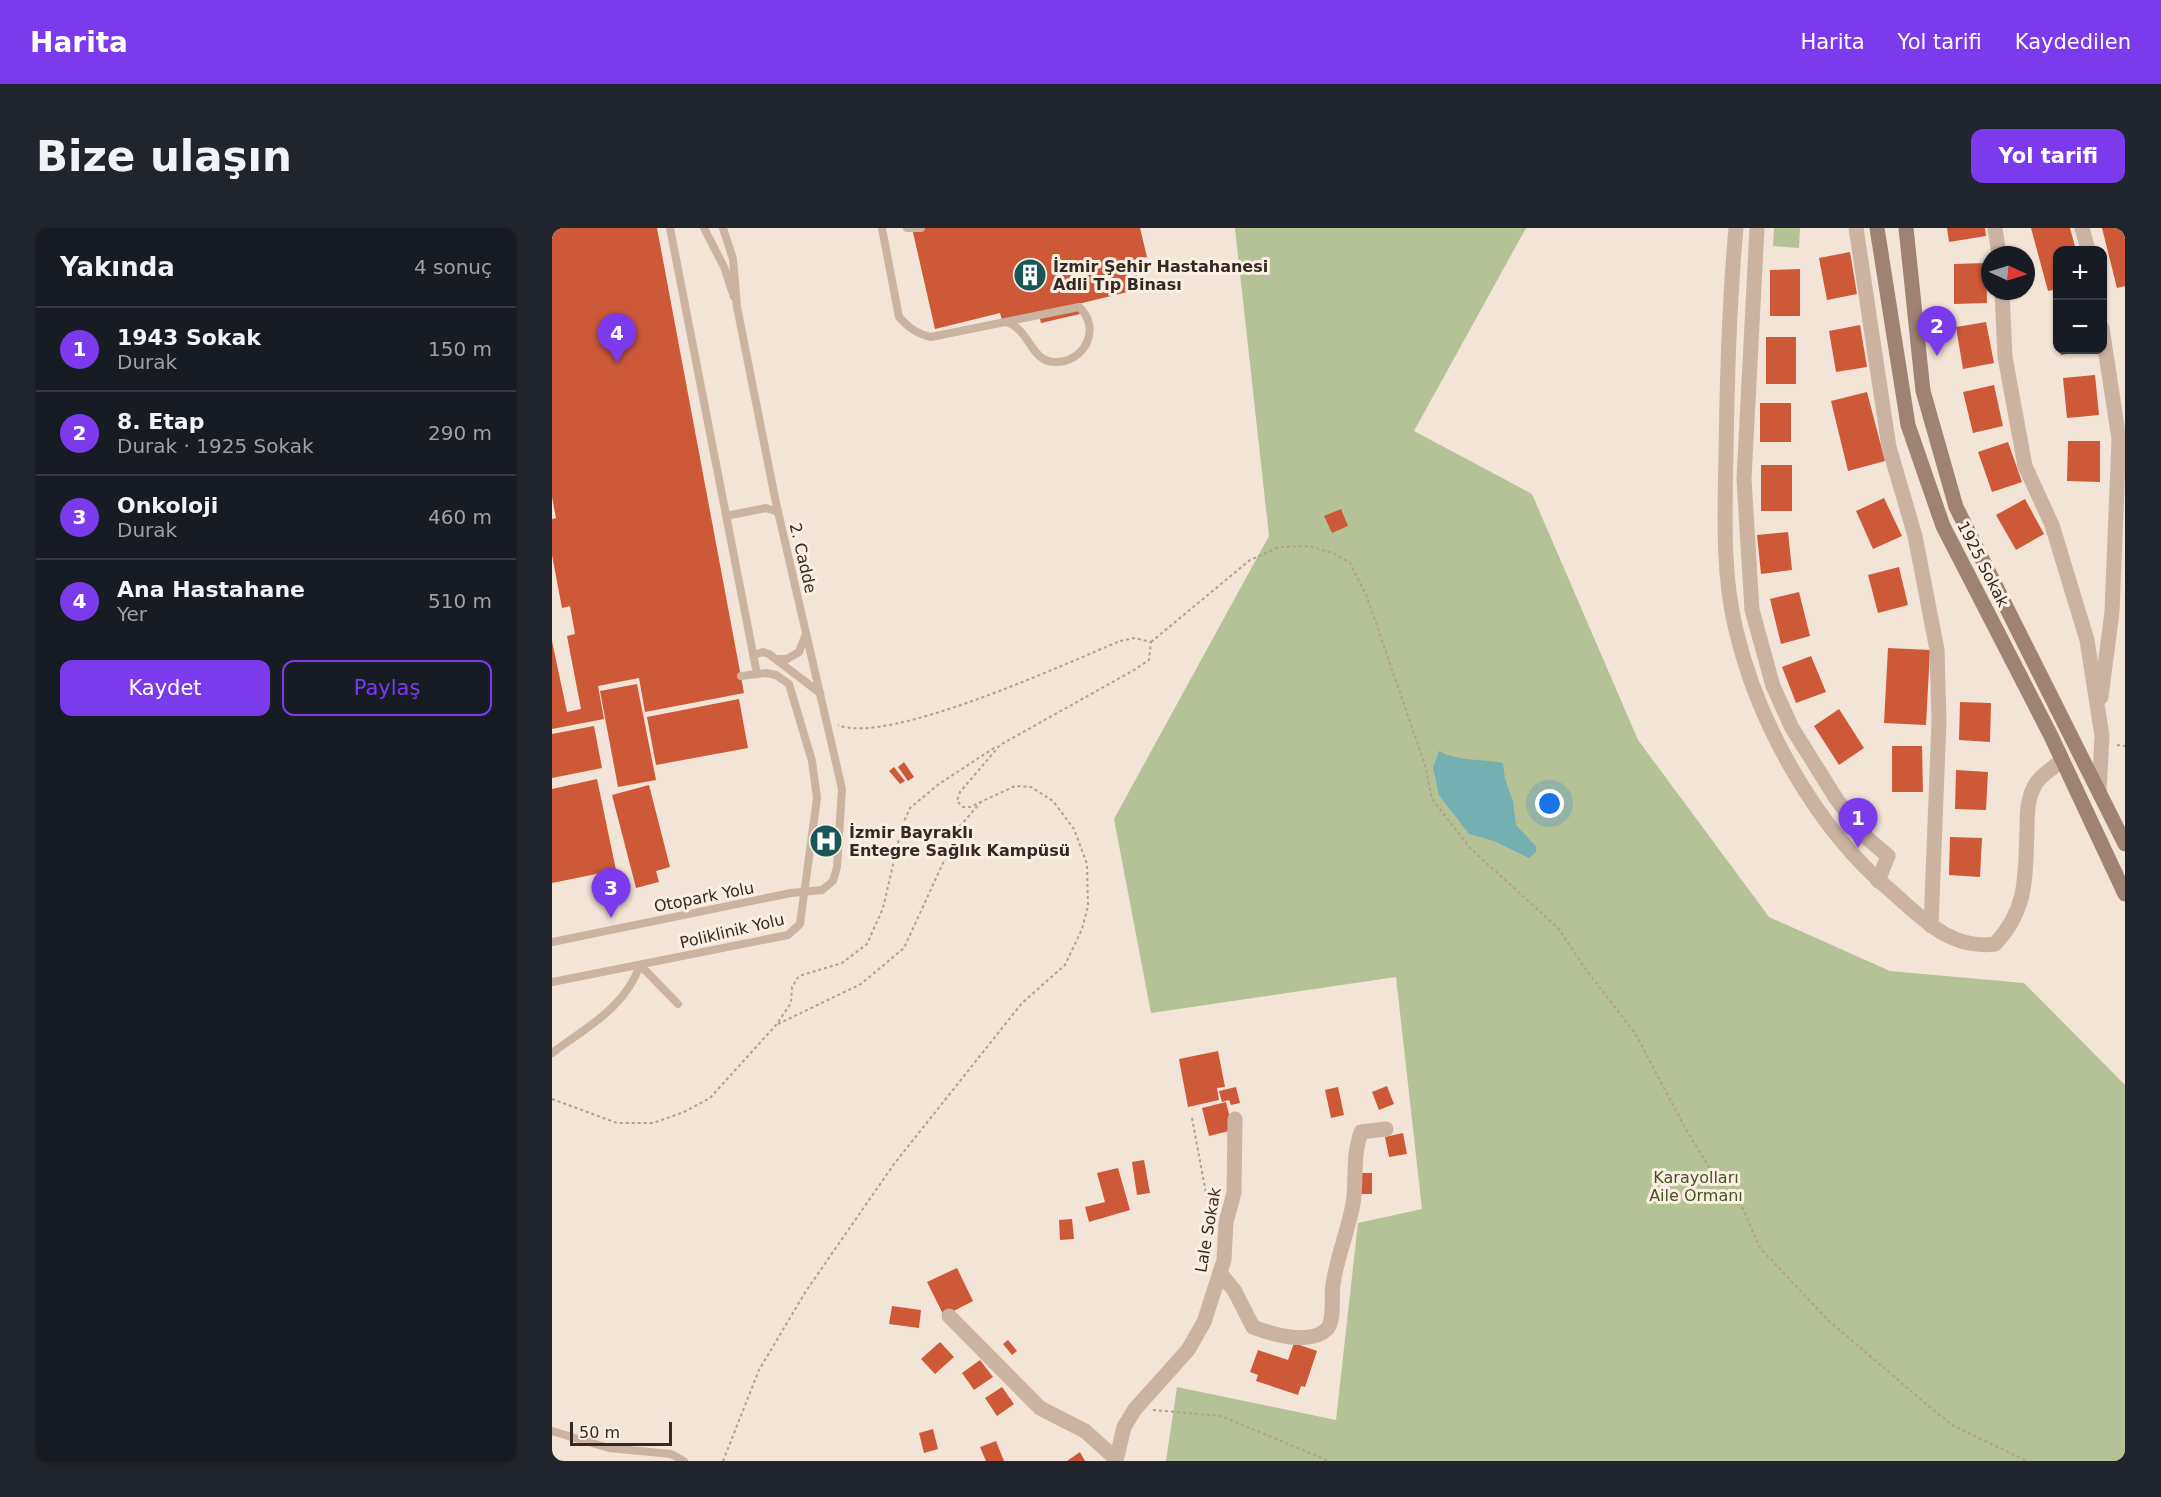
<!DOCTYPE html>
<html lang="tr">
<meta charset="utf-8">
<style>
:root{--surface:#171b24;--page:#20242c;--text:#f1f3f6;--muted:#9ea1a6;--line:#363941;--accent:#7c3aed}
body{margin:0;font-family:"DejaVu Sans",sans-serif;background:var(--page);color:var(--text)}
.controls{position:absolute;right:18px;top:18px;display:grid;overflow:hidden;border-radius:12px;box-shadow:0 2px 4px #0004}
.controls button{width:54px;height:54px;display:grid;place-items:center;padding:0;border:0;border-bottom:2px solid var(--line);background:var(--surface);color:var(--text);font:30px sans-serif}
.compass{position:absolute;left:1429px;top:18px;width:54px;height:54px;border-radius:50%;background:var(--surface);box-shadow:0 2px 4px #0004;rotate:94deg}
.scale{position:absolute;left:18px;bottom:15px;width:102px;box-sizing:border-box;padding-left:6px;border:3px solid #352925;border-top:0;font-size:16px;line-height:21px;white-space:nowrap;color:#352925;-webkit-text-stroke:4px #faefe2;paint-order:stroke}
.you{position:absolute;left:998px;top:576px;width:21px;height:21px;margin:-15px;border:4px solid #fff;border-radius:50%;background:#1a73e8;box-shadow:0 0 0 9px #1a73e833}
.badge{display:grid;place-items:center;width:39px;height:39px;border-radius:50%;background:var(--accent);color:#fff;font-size:20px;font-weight:700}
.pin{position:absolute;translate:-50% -50px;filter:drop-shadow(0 2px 3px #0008)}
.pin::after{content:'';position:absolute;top:32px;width:21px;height:18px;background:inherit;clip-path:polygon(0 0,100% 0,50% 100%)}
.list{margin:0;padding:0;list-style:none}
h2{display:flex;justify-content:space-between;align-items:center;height:78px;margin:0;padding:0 24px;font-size:26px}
h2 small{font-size:20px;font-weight:400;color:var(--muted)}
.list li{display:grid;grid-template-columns:39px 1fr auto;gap:18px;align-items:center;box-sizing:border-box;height:84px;padding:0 24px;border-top:2px solid var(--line)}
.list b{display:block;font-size:22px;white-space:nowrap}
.list p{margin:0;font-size:20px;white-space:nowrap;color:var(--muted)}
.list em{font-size:20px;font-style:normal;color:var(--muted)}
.actions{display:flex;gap:12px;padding:18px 24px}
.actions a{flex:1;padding:14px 0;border:2px solid var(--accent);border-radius:12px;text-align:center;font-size:21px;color:var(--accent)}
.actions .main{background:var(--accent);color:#fff}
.map{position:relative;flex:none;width:1573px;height:1233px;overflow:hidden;border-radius:12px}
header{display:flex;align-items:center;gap:36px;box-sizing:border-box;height:84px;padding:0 30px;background:var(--accent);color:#fff}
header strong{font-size:28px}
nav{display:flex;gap:33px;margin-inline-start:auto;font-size:21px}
.intro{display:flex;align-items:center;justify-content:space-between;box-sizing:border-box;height:144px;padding:0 36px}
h1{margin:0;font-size:42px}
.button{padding:15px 27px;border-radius:12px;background:var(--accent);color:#fff;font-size:21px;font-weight:700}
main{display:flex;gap:36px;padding:0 36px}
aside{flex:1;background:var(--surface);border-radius:12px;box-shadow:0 2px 4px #0004}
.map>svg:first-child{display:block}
.green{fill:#b4c296}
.water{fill:#74b0b1}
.building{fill:#ce5939}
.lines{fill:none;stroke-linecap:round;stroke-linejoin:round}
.path{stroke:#b69d8c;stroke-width:2;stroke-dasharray:3 3;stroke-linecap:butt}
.service{stroke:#cbb3a2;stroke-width:8}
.minor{stroke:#cbb3a2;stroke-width:15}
.secondary{stroke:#9e8273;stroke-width:15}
.service-bridge{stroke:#cbb3a2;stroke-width:8}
.labels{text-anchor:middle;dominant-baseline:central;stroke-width:6;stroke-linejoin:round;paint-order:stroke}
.poi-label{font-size:16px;font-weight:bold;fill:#352925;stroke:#faefe2;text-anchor:start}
.street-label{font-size:16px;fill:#352925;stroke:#faefe2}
.park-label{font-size:16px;fill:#455427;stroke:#faefe2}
</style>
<header>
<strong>Harita</strong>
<nav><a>Harita</a><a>Yol tarifi</a><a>Kaydedilen</a></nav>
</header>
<div class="intro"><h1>Bize ulaşın</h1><a class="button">Yol tarifi</a></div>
<main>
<aside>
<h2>Yakında<small>4 sonuç</small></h2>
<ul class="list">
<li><span class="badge">1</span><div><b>1943 Sokak</b><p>Durak</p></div><em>150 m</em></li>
<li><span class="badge">2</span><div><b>8. Etap</b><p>Durak · 1925 Sokak</p></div><em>290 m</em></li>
<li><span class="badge">3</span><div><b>Onkoloji</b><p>Durak</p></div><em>460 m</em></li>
<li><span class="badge">4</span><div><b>Ana Hastahane</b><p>Yer</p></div><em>510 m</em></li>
</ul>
<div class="actions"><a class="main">Kaydet</a><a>Paylaş</a></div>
</aside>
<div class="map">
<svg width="1573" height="1233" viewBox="0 0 1573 1233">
<rect width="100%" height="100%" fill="#f2e4d6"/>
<g class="green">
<polygon points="683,0 974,0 862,203 980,266 1086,512 1217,689 1338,743 1472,755 1573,857 1573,1233 614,1233 625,1159 784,1192 806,995 870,981 844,749 599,785 562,591 717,308"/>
<polygon points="1222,0 1248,0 1247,20 1221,18"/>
</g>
<path class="water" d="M887,523C904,533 931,531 951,535L953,551L961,573L964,597L984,618V624L977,630L942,613L917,606L887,567L881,540Z"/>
<g class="building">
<polygon points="0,0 105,0 192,465 93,484 87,450 46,458 52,491 0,501 0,413 15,484 29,481 15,408 23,406 18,378 10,380 0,327 0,291 4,290 0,269"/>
<polygon points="360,0 588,0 595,29 581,32 588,61 526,76 528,86 489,95 486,84 450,92 448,85 383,101"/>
<polygon points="1395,0 1433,0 1434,8 1397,14"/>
<polygon points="1479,0 1518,0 1524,22 1506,22 1506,61 1496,63"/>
<polygon points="1550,0 1573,0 1573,58 1565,60"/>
<polygon points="1298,24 1305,66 1275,72 1267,30"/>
<polygon points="1434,35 1435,75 1402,76 1402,36"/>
<polygon points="1248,41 1248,88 1218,88 1218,42"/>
<polygon points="1434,94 1442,135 1411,141 1404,99"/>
<polygon points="1308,97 1315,139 1284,144 1277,103"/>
<rect x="1214" y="109" width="30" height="47"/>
<polygon points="1508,122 1532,122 1532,123 1509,127"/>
<polygon points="1543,147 1547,187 1515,190 1511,150"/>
<polygon points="1442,157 1451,198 1421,205 1411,164"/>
<polygon points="1315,164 1333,233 1296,243 1279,173"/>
<rect x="1208" y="175" width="31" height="39"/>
<polygon points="1516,213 1548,213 1548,254 1515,253"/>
<polygon points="1456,214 1470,254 1440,264 1426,224"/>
<rect x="1209" y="237" width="31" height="46"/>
<polygon points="1332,270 1350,308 1321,321 1304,283"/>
<polygon points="1473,271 1492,306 1464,322 1444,287"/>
<polygon points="789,281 796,298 780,305 772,288"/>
<polygon points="1236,304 1240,342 1209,346 1205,307"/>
<polygon points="1347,339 1356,377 1326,385 1316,347"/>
<polygon points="1247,364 1258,408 1229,416 1218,371"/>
<polygon points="1336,420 1378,422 1374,497 1332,495"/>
<polygon points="1259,428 1274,464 1244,475 1230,439"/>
<polygon points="85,456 104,552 66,559 48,463"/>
<polygon points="187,471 196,520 104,537 95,489"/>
<polygon points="1408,474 1439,475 1438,514 1407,512"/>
<polygon points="1287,481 1312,520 1287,537 1262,498"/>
<polygon points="42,498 50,540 0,550 0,506"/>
<polygon points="1340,518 1370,518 1371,564 1340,564"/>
<polygon points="352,534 362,549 356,553 346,539"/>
<polygon points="342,539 353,553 348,556 337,543"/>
<polygon points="1404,542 1436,544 1434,582 1403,581"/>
<polygon points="45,551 64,642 0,655 0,561"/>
<polygon points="97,557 118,639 104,643 107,654 84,660 60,567"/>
<polygon points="1398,609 1430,610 1428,649 1397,647"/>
<polygon points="666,823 673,859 665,860 667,872 636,879 627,831"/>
<polygon points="835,858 842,876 827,882 820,864"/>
<polygon points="684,859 688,875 679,877 677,872 670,874 667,863"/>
<polygon points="786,859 792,887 779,890 773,862"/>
<polygon points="674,874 681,902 657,908 650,880"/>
<polygon points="851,905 855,926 837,929 833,909"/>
<polygon points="592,932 598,965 585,967 580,934"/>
<polygon points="566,940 578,982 537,994 533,979 553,974 545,945"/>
<polygon points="802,945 820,945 820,966 803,966"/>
<polygon points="520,991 522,1011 508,1012 507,992"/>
<polygon points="405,1040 421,1073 392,1088 375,1054"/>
<polygon points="340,1078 369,1082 367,1100 337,1096"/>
<polygon points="456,1112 465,1123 460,1127 451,1116"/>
<polygon points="388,1114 402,1129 383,1146 369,1131"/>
<polygon points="742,1115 765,1123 753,1159 749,1158 746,1167 704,1153 706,1147 698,1144 706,1122 736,1132"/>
<polygon points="428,1132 441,1149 422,1162 410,1145"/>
<polygon points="450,1159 462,1176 445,1188 433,1170"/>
<polygon points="381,1201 386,1221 372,1225 367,1205"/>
<polygon points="444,1213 452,1233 434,1233 428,1219"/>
<polygon points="528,1224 533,1233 515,1233"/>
</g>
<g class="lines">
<g class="path">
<polyline points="599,414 698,332 727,319 757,318 783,326 798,335 815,369 873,537 880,571 919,621 1006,700 1035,743 1083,805 1132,898 1163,949 1191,981 1208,1020 1277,1093 1380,1181 1402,1198 1475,1233"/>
<polyline points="1565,517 1573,518"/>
<polyline points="226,796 309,756 352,720 408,598 428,575"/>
<polyline points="0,871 65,895 101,895 132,884 158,870 224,797 239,775 240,759 247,748 290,735 315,716 331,680 350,598 358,580 387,556 445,518"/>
<polyline points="640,890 656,976 662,986"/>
<polyline points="601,1182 669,1188 777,1233"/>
<path d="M171,1233L207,1142L254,1063L342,936L470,775L513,737L530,701L536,678L535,636L522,601L501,573L479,559L463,558L418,579H411L405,573L408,564L448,517L582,442L597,432L599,414L583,410L568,413C515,435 335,518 286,497"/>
</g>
<g class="service">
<polyline points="118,0 205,446"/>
<polyline points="152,0 172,39 182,69"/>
<polyline points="171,0 181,31 185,79 224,275 290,561 285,639 281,653 270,662"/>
<path d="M330,0L347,89C357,100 365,106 379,109L527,79C550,100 533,135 502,134C478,133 479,102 454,94"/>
<polyline points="355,0 369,0"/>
<polyline points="174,288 214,280 226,284"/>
<polyline points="201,427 211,424 217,426 268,465"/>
<polyline points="225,431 235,431 247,424 254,406"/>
<polyline points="0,714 239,665"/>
<polyline points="0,754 236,707 248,696 265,570 260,533 237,456 224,447 214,445 189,448"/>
<path d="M0,825C35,799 73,780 88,737L126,776"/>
<polyline points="0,1203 57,1220 119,1226 132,1233"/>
</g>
<g class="minor">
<path d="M1184,0C1177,75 1175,151 1174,226C1173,284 1170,346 1184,402C1206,496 1265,601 1339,663C1370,690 1398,722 1443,716C1476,681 1473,649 1475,603C1475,587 1475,571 1483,557C1488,547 1502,540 1510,532"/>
<polyline points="1205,0 1192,251 1200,382 1221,458 1240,500 1285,572 1315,610 1336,628 1326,653"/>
<polyline points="1304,0 1337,219 1363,308 1385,422 1387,493 1379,698"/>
<polyline points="1443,0 1447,27"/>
<polyline points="1530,0 1536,22"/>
<polyline points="1450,63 1453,129 1473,238 1500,297 1535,412 1550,508 1547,563"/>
<polyline points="1549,469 1560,384 1567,211 1550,100"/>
<path d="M668,1045L682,1062L701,1099C719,1106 758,1118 775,1101C783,1092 779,1068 781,1056C785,1029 796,1003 801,976C805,952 800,929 809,904L834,901"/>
<polyline points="397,1088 488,1180 533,1203 563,1230"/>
<polyline points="564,1233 572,1199 583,1181 636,1122 652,1094 672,1032 674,994 682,965 683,891"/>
</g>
<g class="secondary">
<polyline points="1325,0 1356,197 1391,298 1499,508 1573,666"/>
<polyline points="1354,0 1371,163 1404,279 1573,616"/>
</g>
<polyline class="service-bridge" points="239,665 270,662"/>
</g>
<defs>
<g id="building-disc" transform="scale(1.725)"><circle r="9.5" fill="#185658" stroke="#faefe2"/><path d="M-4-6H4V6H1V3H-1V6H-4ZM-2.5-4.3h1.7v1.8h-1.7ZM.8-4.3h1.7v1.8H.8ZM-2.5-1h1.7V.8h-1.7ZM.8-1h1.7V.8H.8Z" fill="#fff"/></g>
<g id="hospital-disc" transform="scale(1.725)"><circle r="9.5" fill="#185658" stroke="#faefe2"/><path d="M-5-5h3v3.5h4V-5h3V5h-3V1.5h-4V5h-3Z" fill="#fff"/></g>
</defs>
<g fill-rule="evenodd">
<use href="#building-disc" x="478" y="47"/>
<use href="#hospital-disc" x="274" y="613"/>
</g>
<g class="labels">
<g class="poi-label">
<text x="501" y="38">İzmir Şehir Hastahanesi<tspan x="501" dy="18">Adli Tıp Binası</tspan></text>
<text x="297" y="604">İzmir Bayraklı<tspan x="297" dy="18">Entegre Sağlık Kampüsü</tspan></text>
</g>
<g class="street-label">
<text transform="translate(251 330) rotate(77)">2. Cadde</text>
<text transform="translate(1431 336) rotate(63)">1925 Sokak</text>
<text transform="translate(152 669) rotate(-11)">Otopark Yolu</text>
<text transform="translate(180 703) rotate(-13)">Poliklinik Yolu</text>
<text transform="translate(656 1002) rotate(-80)">Lale Sokak</text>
</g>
<g class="park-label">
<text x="1144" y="949">Karayolları<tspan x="1144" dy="18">Aile Ormanı</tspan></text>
</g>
</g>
</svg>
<div class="controls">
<button>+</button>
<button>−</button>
</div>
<svg class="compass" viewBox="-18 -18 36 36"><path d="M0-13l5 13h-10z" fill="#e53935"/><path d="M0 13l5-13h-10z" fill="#9ea1a6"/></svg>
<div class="scale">50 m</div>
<div class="you"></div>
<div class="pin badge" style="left:1306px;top:620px">1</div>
<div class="pin badge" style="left:1385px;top:128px">2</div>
<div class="pin badge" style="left:59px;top:690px">3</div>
<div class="pin badge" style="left:65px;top:135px">4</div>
</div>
</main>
